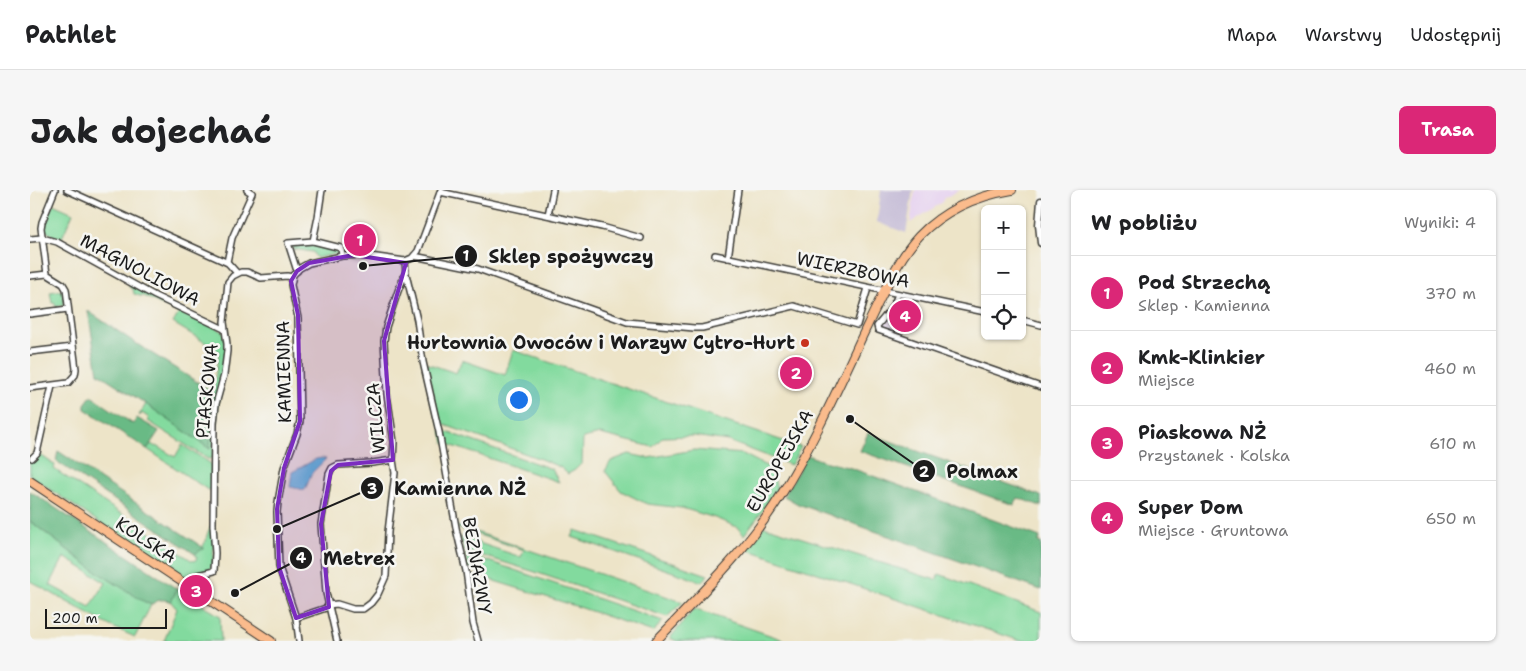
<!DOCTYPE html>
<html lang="pl">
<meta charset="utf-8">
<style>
:root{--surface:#fff;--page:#f6f6f6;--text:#202124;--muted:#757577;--line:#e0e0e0;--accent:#db2777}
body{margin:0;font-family:"Shantell Sans",sans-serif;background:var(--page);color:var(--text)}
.controls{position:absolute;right:15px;top:15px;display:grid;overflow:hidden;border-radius:8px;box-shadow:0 1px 4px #0004}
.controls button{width:45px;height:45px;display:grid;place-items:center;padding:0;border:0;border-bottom:1px solid var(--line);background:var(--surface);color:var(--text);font:25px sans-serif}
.scale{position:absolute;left:15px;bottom:12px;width:122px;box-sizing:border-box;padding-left:5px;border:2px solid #1c1c1c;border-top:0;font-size:14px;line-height:18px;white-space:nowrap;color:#1c1c1c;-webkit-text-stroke:4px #f6f6f2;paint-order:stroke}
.you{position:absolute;left:488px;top:209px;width:18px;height:18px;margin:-12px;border:4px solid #fff;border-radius:50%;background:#1a73e8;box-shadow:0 0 0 8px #1a73e833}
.badge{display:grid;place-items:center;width:32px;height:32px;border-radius:50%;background:var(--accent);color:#fff;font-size:16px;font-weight:700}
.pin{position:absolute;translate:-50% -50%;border:2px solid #fff;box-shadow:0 1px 5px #0006}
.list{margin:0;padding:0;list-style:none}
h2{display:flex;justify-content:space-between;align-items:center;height:65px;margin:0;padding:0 20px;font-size:21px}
h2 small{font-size:16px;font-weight:400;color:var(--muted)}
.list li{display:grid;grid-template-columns:32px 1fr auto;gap:15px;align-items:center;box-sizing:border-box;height:75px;padding:0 20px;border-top:1px solid var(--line)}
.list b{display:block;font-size:19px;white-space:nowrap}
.list p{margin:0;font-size:16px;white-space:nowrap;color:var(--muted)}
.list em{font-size:16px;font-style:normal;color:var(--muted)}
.icon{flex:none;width:28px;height:28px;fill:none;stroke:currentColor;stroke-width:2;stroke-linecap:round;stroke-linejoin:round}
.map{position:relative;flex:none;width:1011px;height:451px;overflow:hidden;border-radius:8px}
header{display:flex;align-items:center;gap:30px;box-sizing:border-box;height:70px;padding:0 25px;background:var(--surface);border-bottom:1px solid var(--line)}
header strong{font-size:24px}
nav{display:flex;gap:28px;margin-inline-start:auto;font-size:18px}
.intro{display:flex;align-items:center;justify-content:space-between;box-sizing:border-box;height:120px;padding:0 30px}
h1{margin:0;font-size:35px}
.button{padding:12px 22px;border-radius:8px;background:var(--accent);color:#fff;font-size:18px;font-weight:700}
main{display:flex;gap:30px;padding:0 30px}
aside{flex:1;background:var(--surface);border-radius:8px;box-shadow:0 1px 4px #0004}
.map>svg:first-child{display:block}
.built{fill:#e6d2f0}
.industrial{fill:#c8bfd8}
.green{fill:#82da9e;stroke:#4f7b5d;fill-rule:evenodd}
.forest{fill:#69ba85;stroke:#426b50}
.water{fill:#50b6cf;stroke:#366976}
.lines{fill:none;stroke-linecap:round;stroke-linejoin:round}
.minor-casing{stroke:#3b3a36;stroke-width:8}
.tertiary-casing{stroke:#3b3a36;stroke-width:9}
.primary-casing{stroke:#3b3a36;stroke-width:10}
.minor{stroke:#fff;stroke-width:5}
.tertiary{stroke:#fff;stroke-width:6}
.primary{stroke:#fabb8c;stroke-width:8}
.marked{fill:#7b2cbf;fill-opacity:0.2;stroke:#7b2cbf;stroke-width:4;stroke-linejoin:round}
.poi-dot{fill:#c8321e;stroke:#f6f6f2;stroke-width:2}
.labels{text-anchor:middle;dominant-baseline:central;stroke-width:5;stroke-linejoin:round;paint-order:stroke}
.street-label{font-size:18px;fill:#1c1c1c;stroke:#f6f6f2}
.poi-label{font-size:18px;font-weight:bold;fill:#1c1c1c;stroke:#f6f6f2;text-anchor:end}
.leader{fill:none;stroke:#1c1c1c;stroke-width:2}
.callout-dot{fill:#1c1c1c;stroke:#f6f6f2;stroke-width:2}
.mark-label{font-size:15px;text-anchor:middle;font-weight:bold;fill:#fff}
.callout-label{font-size:19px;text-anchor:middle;font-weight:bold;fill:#1c1c1c;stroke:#f6f6f2;stroke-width:5;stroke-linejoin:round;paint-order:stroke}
</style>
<header>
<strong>Pathlet</strong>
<nav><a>Mapa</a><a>Warstwy</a><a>Udostępnij</a></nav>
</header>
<div class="intro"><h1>Jak dojechać</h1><a class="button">Trasa</a></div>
<main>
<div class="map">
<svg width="1011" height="451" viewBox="0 0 1011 451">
<rect width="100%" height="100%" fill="#f6f6f2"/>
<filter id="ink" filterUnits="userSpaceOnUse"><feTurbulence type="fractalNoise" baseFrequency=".02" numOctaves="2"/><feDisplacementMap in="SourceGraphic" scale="10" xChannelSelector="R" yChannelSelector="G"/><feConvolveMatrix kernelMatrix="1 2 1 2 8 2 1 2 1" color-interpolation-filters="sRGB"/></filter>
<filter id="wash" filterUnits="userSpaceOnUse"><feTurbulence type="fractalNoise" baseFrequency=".0096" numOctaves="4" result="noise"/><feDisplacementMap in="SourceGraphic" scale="20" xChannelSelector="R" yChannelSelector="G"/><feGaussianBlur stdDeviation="1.12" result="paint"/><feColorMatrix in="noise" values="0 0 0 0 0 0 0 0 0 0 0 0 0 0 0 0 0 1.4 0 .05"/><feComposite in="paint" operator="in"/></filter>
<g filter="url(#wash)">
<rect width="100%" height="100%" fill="#ede4c8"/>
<g class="built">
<polygon points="885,0 930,0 914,8 913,12 880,33"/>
<polygon points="882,109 872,147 854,139 852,136 871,112"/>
</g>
<polygon class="industrial" points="851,0 883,0 876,43 847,32"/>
<g class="green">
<polygon points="23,14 43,23 31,50 14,40 14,34"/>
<polygon points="280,53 306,59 308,62 307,64 286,68 283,62 263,59 262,55"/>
<polygon points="100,95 192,141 194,144 196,160 190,197 183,268 178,269 118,231 119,228 112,223 110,226 109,225 116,214 180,259 183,202 189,161 143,133 149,123 114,106 110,106 104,104 103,99 99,97"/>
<polygon points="33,100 34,115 26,117 25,113 22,113 20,102"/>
<polygon points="483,160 771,257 761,275 698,251 664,246 633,247 623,257 570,244 553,248 552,273 545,280 538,284 530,277 508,268 409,233 396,173 426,183 432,170 475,185"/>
<polygon points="411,240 522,279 529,292 414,253"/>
<polygon points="121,254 126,257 127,256 145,267 152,255 180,273 183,278 182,299 178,300 117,259"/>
<polygon points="664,260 713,264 742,279 747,300 740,311 714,345 707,337 685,328 652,318 617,314 591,301 575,281 581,271 599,264 618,268"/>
<path d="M9,264L25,275L24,279L161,370L165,371L167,367L165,364C180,353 173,347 182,335C183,344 186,375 179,380C171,385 167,382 158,392L0,286V270L6,271Z"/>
<path d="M0,331L64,380L121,415L105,447L80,436L0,391ZM34,367L76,393L60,417L20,395Z"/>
<polygon points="428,336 653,412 637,427 505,382 434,360 431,347 491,367 494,360 428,338"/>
<polygon points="734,336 906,390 909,384 1011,422 1011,451 991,451 716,359"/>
<polygon points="545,340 678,385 672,392 542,347"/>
<polygon points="435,363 633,431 623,442 552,418 461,390 438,377"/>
<polygon points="147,399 190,426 191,451 134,451 147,419 141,412"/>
<polygon points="664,419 757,451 647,451 640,448"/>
</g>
<g class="forest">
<polygon points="58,121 107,154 183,202 180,259 116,214 68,183"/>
<polygon points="61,206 103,234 107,228 129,241 117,259 55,219 55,214"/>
<polygon points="838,243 1011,306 1011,316 988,308 984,315 830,261"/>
<polygon points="28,261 174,358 165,364 26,271"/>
<polygon points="777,265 793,271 821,278 1010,347 1008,352 1011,353 1011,400 768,314 754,306"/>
<path d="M0,301L147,399L141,412C133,408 127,410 121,415L113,411L64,380L0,331Z"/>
</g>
<polygon class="water" points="292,268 296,269 282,283 275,300 260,297 262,282 286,269"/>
</g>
<g filter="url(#ink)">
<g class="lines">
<g class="minor-casing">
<g id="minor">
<polyline points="37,0 198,73 207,83"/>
<polyline points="410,2 572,37 611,48"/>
<polyline points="518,25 523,0"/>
<polyline points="0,49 12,48 27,52 125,106 194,139"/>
<polyline points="283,51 311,58 312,66"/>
<polyline points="685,65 955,122"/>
<polyline points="384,66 448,79 597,132 664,138 672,138 764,116 827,135 838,98"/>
<polyline points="698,68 708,0"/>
<polyline points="375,71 376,84 387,130 393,172 409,242 427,343 436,381 443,433 448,451"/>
<polyline points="375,71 382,68 388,61 411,0"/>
<polyline points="197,72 202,48 222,3 217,0"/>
<polyline points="267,81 258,53 283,51 288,27 292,0"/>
<polyline points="17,84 11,38 12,32 25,0"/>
<polyline points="0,86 17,84"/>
<path d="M868,104C864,117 856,125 847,136L848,140L1011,197"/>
<polyline points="0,124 38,119"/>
<polyline points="992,130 1011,135"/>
<polyline points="0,162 43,157"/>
<polyline points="0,198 38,193 45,185 46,179 36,99 33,94 17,84"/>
<polyline points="2,268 7,263 22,196"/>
<polyline points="159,396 168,385 184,381 185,363 183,335 184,233 186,214 194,185 197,161 197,154 194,132 198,92 203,86 211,82 217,82 231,88 257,86 262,87"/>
<polyline points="298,415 307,414 323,419 333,419 341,413 348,404 356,386 358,342 365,283 363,270 364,252 357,204 354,151 356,137 368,101 375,84"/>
<polyline points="266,428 299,417"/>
<polyline points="269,451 266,428 249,377 247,322 248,312 254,278 267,244 270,231 268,128 261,95 263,85 270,78 279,73 312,66 333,65 375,71"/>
<polyline points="307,451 296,403 291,334 299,284 302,278 308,275 342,273 363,270"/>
</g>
</g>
<g class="tertiary-casing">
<polyline id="tertiary" points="1011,11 1009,35 1011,53"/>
</g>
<g class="primary-casing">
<g id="primary">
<polyline points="0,291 241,451"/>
<path d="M626,451C670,405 717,360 751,305C785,251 811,191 838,134C853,104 866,71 889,46C915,19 946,6 982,0"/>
</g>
</g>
<use href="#minor" class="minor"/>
<use href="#tertiary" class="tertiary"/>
<use href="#primary" class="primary"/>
</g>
</g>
<path class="marked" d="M324,65L376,73L354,151L363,270L308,275L301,281L291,334L299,417L266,428L249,377L247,319L254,278L270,231L268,125L261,91L267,81L279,73Z"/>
<circle class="poi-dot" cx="775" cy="153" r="5"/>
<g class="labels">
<g class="street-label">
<text transform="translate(110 80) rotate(28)">MAGNOLIOWA</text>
<text transform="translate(823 80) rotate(12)">WIERZBOWA</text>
<text transform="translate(254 182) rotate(-91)">KAMIENNA</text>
<text transform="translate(177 201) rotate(-84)">PIASKOWA</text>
<text transform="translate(346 228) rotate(-95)">WILCZA</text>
<text transform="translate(750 271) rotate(-60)">EUROPEJSKA</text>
<text transform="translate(116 350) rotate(33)">KOLSKA</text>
<text transform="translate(447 376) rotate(80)">BEZNAZWY</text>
</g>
<g class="poi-label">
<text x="765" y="153">Hurtownia Owoców i Warzyw Cytro-Hurt</text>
</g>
</g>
<path class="leader" d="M333 76L436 66M820 229L894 281M247 339L342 298M205 403L271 368"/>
<g class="callout-dot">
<circle cx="333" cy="76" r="5"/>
<circle cx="820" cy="229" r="5"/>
<circle cx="247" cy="339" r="5"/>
<circle cx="205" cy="403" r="5"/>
<circle cx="436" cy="66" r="12"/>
<circle cx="894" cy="281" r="12"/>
<circle cx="342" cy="298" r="12"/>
<circle cx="271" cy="368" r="12"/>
</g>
<g class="mark-label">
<text x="436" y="71">1</text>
<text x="894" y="287">2</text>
<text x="342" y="304">3</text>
<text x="271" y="373">4</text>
</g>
<g class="callout-label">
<text x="541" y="73">Sklep spożywczy</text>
<text x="952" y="288">Polmax</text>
<text x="430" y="305">Kamienna NŻ</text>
<text x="329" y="375">Metrex</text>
</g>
</svg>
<div class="controls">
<button>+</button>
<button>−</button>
<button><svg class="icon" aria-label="locate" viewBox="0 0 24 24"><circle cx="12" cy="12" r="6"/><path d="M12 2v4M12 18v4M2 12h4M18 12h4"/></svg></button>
</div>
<div class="scale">200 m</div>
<div class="you"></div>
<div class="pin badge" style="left:330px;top:50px">1</div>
<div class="pin badge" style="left:766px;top:183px">2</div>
<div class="pin badge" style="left:166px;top:401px">3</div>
<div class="pin badge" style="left:875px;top:126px">4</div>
</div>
<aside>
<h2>W pobliżu<small>Wyniki: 4</small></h2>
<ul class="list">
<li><span class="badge">1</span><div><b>Pod Strzechą</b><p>Sklep · Kamienna</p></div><em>370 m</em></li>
<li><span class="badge">2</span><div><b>Kmk-Klinkier</b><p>Miejsce</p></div><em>460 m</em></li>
<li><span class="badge">3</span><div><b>Piaskowa NŻ</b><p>Przystanek · Kolska</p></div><em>610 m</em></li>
<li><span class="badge">4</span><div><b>Super Dom</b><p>Miejsce · Gruntowa</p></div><em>650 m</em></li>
</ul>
</aside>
</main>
